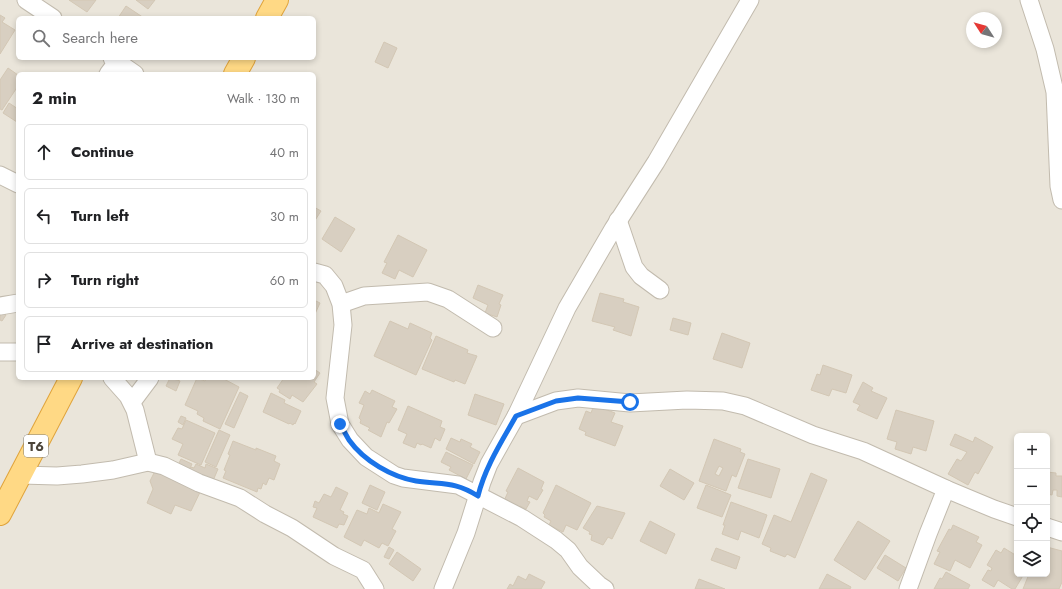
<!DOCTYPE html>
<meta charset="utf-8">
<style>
:root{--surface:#fff;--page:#f6f6f6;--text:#202124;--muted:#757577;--line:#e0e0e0}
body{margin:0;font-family:Jost,sans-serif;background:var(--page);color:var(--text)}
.controls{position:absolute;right:12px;bottom:12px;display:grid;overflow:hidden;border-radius:6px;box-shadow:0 2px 6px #0003}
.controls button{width:36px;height:36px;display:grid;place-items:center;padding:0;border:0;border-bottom:1px solid var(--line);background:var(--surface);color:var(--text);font:20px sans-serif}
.compass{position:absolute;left:966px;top:12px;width:36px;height:36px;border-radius:50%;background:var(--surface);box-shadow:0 2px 6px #0003;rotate:306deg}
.stop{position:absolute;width:12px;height:12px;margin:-9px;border:3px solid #1a73e8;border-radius:50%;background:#fff}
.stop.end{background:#1a73e8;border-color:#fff;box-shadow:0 1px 4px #0008}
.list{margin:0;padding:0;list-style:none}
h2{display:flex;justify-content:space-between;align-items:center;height:52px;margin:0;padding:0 16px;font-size:17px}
h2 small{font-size:13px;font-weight:400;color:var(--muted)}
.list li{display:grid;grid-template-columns:26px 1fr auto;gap:12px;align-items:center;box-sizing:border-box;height:56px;margin:0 8px 8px;padding:0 8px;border:1px solid var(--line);border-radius:6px}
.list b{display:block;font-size:15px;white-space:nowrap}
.list em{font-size:13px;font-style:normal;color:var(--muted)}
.icon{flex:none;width:22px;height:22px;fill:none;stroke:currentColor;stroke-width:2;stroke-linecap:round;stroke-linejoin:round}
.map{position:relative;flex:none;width:1062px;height:589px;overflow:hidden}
.search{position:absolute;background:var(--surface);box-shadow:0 2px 6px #0003;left:16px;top:16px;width:300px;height:44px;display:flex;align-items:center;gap:10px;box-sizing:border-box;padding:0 14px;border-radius:6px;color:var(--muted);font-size:15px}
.panel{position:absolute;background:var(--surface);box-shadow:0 2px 6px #0003;left:16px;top:72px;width:300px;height:308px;border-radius:6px}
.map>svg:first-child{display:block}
.residential{fill:#eae5da;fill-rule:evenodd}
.building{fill:#d8cfc1;stroke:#d3c7b4;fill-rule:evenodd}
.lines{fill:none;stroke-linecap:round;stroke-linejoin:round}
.minor-casing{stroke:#c2bbae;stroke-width:19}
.trunk-casing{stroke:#e0a43c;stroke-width:24}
.minor{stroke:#fff;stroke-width:17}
.trunk{stroke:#ffd985;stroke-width:22}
.route{stroke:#1a73e8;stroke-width:5}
.labels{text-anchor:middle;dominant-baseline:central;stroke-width:4;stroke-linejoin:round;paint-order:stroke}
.shield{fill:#fff;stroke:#817c74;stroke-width:1}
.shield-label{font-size:13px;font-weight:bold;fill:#4b4439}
</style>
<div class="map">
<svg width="1062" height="589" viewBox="0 0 1062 589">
<rect width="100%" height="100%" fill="#f6f3ec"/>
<path class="residential" d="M0,0H1062V589H0ZM18,18H314V58H18ZM972,18H996V42H972ZM18,74H314V378H18ZM1017,436H1047V574H1017Z"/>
<g class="building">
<polygon points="69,0 96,0 87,12"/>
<polygon points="136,0 155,0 148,9"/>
<polygon points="126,6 144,18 118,18"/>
<polygon points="0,15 5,18 2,22 15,30 0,54"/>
<polygon points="384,42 397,48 388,68 375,62"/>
<polygon points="8,68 18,75 18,86 2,110 0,109 0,80"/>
<polygon points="9,103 18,109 17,122 3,113"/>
<polygon points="314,207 321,211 314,222"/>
<polygon points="335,217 355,229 341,252 322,239"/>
<polygon points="398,235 427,250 413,277 399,270 395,279 382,273 387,263 384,262"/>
<polygon points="478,285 503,295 499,304 501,305 497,317 485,313 488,305 473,298"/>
<polygon points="600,293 624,299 623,302 639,307 631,336 613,330 615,327 592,321"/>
<polygon points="314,300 320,303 314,316"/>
<polygon points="0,310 6,315 2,321 0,320"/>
<polygon points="673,318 691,323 688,335 670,330"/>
<polygon points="390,321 408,329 410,323 432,333 430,338 432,340 416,375 374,356"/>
<polygon points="722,333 750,343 742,368 713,359"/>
<polygon points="436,336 468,350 467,353 477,356 465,384 455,380 454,382 422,369"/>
<polygon points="823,365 852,375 846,393 832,389 829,396 811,390 817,374 820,375"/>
<polygon points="314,369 320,373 314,382 317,384 303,402 292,395 290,399 279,392 280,390 277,388 284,378 314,378"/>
<polygon points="170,378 180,381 176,391 166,386"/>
<polygon points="197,378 205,381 207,378 222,378 239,387 220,429 203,421 204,418 197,414 198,411 185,405"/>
<polygon points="863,382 873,388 871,391 887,398 877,419 857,410 860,405 853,402"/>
<polygon points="372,390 395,401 392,407 397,409 389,423 387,422 381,437 368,430 370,428 360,423 361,420 359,418 364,405 359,403 365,391 370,394"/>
<polygon points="240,392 248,396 234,428 225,424"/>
<polygon points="271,393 285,400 284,403 301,411 295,424 294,423 293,425 290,423 289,424 263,412"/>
<polygon points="475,394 504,404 496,425 468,415"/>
<polygon points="594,405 615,413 611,422 623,426 615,446 585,435 586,432 579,429 586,411 591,413"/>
<polygon points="408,406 442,421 440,427 445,429 440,441 435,438 431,448 422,444 421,445 417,443 415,448 403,443 407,434 398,430"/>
<polygon points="896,410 934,421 926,451 913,447 911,454 895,449 897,442 887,439"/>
<polygon points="181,416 186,418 183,425 178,422"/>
<polygon points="186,420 215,433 201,465 178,455 183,444 172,439 178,428 182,429"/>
<polygon points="219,430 230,435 216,467 205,462"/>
<polygon points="955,434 973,442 975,437 993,447 978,474 975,472 968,485 948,474 957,459 961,461 967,452 950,445"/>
<polygon points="451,438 460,442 461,439 472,444 470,447 480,452 474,464 446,449"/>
<path d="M714,439L741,449L740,452L745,454L736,477L732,475L726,491L699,481ZM719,466L723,468L719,476L715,474Z"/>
<polygon points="233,441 256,450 256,448 276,456 274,461 280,464 274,480 269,478 266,485 263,483 261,489 258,488 257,492 223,478 226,471 224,470 230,455 228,454"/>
<polygon points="446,452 473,465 466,479 449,470 451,467 441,462"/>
<polygon points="181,459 192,464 189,470 178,465"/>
<polygon points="748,459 780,469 771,498 738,488"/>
<polygon points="196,464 205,468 206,464 218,469 212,483 187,475 191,467 194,468"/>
<polygon points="157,467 202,488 191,511 175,505 171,514 147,503 153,489 150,481"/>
<polygon points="518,468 544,482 541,489 543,490 537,500 529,496 527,501 530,502 526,509 520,506 518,511 503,503 508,492 506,491"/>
<polygon points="670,469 694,483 684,500 660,486"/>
<polygon points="1047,472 1056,473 1056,476 1062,476 1062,497 1057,496 1057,490 1053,490 1052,495 1047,494"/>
<polygon points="811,473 827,480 795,558 787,554 785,557 770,551 771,548 762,544 774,515 791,522"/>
<polygon points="370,485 385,492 377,510 362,503"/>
<polygon points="556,485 591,503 577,530 566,525 563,532 549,525 551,521 544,517 545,515 543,513"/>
<polygon points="706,485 731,495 722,517 697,508"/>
<polygon points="336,487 348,493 340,510 344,512 343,514 348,516 344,525 339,524 337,528 313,517 317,508 313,507 315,501 319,503 324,494 331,497"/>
<polygon points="731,502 767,515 759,538 741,531 738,540 722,534 725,525 723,525"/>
<polygon points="383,504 401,512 392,529 396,531 388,546 382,543 379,548 364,540 361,546 344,537 357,510 367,514 369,508 379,513"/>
<polygon points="597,506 625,513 612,539 608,537 603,545 591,540 592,535 589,534 590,532 583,528"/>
<polygon points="650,521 675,534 666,554 640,541"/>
<polygon points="858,521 890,541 865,580 834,560"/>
<polygon points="953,525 979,537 976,542 982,545 970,568 955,560 950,571 934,564 940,552 937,551 949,529 951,530"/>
<polygon points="389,547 394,550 389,559 384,557"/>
<polygon points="1047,547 1062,551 1062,582 1059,589 1023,589 1029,574 1047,574"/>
<polygon points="716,548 740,557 736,569 711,560"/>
<polygon points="1004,548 1017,556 1017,574 1024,574 1015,589 1012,589 998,580 994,587 982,580 988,570 991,571 992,568 987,565 996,550 1001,553"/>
<polygon points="397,552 421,569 413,581 389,564"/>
<polygon points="885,555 906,568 898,581 877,568"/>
<polygon points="946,572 970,585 968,589 934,589 940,578 942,579"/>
<polygon points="529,574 545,582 541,589 507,589 510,584 513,586 518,576 526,580"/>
<polygon points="827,574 851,587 850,589 819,589"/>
<polygon points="699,579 725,589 695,589"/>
</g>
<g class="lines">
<g class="minor-casing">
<g id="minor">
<polyline points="26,0 53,18"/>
<polyline points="1029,0 1045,49 1055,92 1059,186 1062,200"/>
<polyline points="112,58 135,74"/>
<polyline points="108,74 117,62"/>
<polyline points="0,175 18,184"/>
<polyline points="618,220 634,267 641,276 660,290"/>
<polyline points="314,272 325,275 334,286 341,304 343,325 335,398 340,424 350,440 366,457 394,475 403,478 458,485 522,518 556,540 568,550 580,567 599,585 605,589"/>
<polyline points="341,304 364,296 428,292 448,299 493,328"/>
<polyline points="0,306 18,303"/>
<polyline points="0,352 18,352"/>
<polyline points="112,378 128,396 135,410 148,462"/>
<polyline points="132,402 150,378"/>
<polyline points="516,416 556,401 578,398 630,403 687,400 723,401 745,406 813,435 863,451 946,489 994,509 1017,517"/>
<polyline points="21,475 57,476 82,474 113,470 148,462 164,466 199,483 240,498 265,514 292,528 334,556 363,570 375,589"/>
<polyline points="1047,527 1062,532"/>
<polyline points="443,589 466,533 482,482 489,464 516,416 567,308 613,229 656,162 750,0"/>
<polyline points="908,589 928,534 946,489"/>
</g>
</g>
<g class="trunk-casing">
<g id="trunk">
<polyline points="267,18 277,0"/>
<polyline points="235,74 244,58"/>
<polyline points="0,514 71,378"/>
</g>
</g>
<use href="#minor" class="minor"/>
<use href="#trunk" class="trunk"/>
</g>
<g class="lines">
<path class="route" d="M340,424C343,429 346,435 349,440C364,461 392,477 416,481C443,485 454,481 478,496C485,467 502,441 516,416L556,401L578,398L630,402"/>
</g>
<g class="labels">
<rect class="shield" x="24" y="435" width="24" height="22" rx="3"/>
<g class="shield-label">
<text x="36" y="446">T6</text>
</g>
</g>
</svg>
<div class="controls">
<button>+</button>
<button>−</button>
<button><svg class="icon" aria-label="locate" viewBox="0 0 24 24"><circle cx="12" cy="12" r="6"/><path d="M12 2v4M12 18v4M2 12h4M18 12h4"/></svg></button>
<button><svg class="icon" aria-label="layers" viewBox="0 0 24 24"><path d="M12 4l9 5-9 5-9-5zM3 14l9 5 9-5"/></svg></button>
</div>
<svg class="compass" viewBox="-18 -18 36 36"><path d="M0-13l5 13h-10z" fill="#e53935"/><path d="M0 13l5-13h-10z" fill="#757577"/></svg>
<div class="stop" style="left:630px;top:402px"></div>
<div class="stop end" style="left:340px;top:424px"></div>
<div class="search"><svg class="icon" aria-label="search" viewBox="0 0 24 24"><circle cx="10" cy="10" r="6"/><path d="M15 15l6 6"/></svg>Search here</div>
<section class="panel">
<h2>2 min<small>Walk · 130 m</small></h2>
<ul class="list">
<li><svg class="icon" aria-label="ahead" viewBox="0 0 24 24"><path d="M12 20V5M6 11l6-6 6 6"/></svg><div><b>Continue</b></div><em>40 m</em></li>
<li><svg class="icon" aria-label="left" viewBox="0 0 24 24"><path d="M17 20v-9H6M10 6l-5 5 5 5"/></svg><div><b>Turn left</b></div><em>30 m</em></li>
<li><svg class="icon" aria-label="right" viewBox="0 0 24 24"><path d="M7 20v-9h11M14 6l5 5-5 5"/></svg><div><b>Turn right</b></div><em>60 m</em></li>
<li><svg class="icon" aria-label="arrive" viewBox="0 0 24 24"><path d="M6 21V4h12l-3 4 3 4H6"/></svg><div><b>Arrive at destination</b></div></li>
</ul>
</section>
</div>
